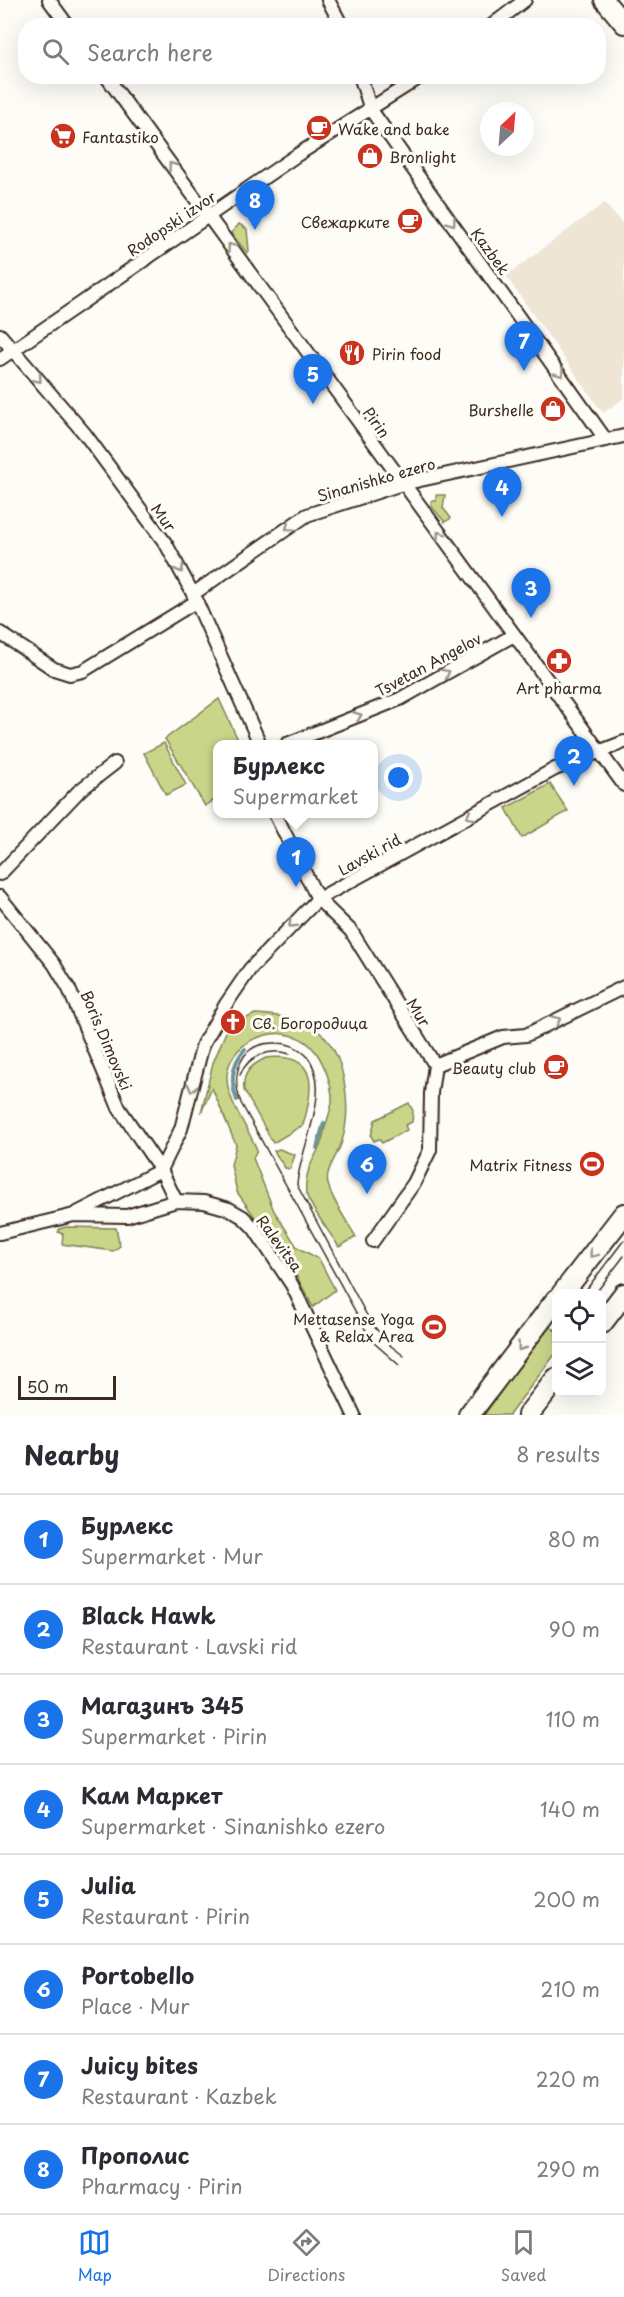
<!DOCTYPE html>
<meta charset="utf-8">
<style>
:root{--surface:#fff;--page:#f7f7f7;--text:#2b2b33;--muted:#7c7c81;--line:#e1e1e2;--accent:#1a73e8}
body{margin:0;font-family:"Playpen Sans",sans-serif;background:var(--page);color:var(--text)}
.controls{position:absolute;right:18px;bottom:18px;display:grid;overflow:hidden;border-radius:12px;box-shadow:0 6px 24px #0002}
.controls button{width:54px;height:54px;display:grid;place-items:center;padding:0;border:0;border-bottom:2px solid var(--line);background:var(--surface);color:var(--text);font:30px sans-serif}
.compass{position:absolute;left:480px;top:102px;width:54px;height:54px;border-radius:50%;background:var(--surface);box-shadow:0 6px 24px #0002;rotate:26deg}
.scale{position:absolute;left:18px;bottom:15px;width:98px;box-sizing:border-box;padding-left:6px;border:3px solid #3b2a1e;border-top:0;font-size:16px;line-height:21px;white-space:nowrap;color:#3b2a1e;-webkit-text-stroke:4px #fdfcf7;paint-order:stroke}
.you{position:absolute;left:399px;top:778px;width:21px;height:21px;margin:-15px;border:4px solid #fff;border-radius:50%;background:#1a73e8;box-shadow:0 0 0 9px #1a73e833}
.badge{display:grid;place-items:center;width:39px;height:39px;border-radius:50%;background:var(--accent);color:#fff;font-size:20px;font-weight:700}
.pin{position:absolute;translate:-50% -50px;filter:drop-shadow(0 2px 3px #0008)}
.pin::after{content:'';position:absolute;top:32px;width:21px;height:18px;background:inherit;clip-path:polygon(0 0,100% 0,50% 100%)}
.popup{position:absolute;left:213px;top:740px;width:165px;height:78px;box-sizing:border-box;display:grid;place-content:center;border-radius:12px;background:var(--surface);filter:drop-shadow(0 2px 4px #0005);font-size:20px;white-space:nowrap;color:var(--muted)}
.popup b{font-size:22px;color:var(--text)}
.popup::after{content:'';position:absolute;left:50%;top:100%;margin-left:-12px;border:12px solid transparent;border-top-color:var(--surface)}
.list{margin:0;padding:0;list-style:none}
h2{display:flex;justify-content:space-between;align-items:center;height:78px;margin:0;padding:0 24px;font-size:26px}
h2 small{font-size:20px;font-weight:400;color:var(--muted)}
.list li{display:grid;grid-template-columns:39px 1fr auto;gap:18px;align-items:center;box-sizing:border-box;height:90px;padding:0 24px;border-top:2px solid var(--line)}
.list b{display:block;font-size:22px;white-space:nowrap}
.list p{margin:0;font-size:20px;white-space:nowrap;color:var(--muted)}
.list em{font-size:20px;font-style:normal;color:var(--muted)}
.icon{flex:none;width:33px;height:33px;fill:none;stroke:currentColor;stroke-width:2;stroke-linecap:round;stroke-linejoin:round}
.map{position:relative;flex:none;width:624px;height:1415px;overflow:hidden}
.search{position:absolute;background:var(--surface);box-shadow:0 6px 24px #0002;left:18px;right:18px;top:18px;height:66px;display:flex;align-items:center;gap:15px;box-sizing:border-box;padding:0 21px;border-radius:24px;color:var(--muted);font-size:22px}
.sheet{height:798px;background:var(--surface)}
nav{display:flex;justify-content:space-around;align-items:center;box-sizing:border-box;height:84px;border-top:2px solid var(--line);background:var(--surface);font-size:16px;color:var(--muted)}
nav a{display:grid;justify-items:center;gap:3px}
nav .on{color:var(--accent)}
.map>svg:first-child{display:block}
.built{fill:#eee5d4}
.green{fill:#c9d68a;stroke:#828054;stroke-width:1.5}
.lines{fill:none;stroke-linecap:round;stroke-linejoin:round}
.stream{stroke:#6b9596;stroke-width:4}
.street-casing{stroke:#3b2a1e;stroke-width:16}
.secondary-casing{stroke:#3b2a1e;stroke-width:22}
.primary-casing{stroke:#3b2a1e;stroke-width:24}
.street{stroke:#fdfcf7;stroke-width:12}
.secondary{stroke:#fdfcf7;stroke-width:18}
.primary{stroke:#fdfcf7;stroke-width:20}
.tram{stroke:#3b2a1e;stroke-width:1.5}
.oneway{stroke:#9c938a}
.labels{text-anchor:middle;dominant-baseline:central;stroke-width:6;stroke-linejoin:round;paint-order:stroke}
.poi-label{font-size:15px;fill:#3b2a1e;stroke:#fdfcf7;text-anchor:start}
.street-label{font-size:15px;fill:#3b2a1e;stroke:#fdfcf7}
</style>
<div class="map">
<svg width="624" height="1415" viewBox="0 0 624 1415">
<rect width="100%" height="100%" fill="#fdfcf7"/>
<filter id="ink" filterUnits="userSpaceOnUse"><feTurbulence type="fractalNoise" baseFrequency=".0167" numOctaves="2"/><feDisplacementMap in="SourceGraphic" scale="12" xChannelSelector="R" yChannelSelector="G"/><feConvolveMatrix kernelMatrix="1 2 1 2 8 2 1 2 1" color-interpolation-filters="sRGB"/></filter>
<g filter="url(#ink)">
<polygon class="built" points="604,203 624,225 624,398 603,413 506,276"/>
<g class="green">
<polygon points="239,224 247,229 249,251 247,253 231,233"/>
<polygon points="436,495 445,495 443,508 451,518 445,522 432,507 431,501 436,501"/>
<polygon points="219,699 240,744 218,744 218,798 205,806 165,739"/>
<polygon points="164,743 186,785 166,795 144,753"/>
<polygon points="550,784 568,811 522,838 506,808"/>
<path d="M255,1014C305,1016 335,1029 344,1081C348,1101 348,1121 342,1141C339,1154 324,1170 328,1184C331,1199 348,1223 356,1237L339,1247C331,1234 309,1206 306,1193C304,1176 311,1163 318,1150C322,1144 323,1135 325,1128C327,1120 331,1110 332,1102C333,1086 324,1063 315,1051C291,1019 232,1034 227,1074C225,1099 248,1127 257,1150L253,1158L274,1211L297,1247L319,1259L335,1290L313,1307L296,1275L237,1192L231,1165L236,1145L212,1088L201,1113L213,1063L228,1027Z"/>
<path d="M266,1058C319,1052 314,1088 303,1125L273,1143L244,1090C242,1073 251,1065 266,1058Z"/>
<polygon points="409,1103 413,1111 412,1122 405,1125 407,1130 382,1143 379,1139 374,1141 371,1136 375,1120"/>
<polygon points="279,1149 295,1155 290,1169 285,1168 274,1151"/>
<polygon points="67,1227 116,1228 120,1246 113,1251 62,1244 63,1234 58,1232 59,1229"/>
<polygon points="548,1325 556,1331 556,1353 509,1415 484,1415"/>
</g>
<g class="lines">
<g class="stream">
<path d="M237,1100C230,1082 232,1064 245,1049"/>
<polyline points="317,1148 324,1123"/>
</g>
<g class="street-casing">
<g id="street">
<polyline points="49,0 68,26"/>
<polyline points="328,0 342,26"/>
<polyline points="491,26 525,0"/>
<polyline points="106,76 624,785"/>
<polyline points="360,76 371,110 606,440"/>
<polyline points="0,335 85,434 166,544 193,594 260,744"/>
<polyline points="0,359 297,155 422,76"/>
<polyline points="193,594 307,515 402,484 624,436"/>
<polyline points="0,633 54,669 70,674 83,671 197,601"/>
<polyline points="287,744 400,699 514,635"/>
<polyline points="275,814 318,899 351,931 435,1065 431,1093 430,1150 414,1183 373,1241"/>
<polyline points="0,874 79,791 115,763"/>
<polyline points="0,897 54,964 69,989 119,1108 161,1170 176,1201"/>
<polyline points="435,1065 503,1037 526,1035 624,987"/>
<polyline points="161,1170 181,1129 203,1044 226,1004 250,969 318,899 555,769 624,742"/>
<polyline points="75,1214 161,1170"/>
<polyline points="0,1233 74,1215 127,1216 176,1201 204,1202 229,1209 243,1217 254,1228 292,1285 354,1415"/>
</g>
</g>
<g class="secondary-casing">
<polyline id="secondary" points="604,0 624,24"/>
</g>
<g class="primary-casing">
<g id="primary">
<polyline points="562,1294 624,1214"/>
<polyline points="602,1323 624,1294"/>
<polyline points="469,1415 556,1300"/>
<polyline points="528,1415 556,1379"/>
</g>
</g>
<use href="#street" class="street"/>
<use href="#secondary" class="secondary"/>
<use href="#primary" class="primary"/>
<g class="tram">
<path d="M240,1075C248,1055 271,1048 290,1054"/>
<polyline points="583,1294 624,1240"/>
<polyline points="595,1294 624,1256"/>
<polyline points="555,1330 556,1328"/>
<path d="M399,1365L373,1342L365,1329L241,1103C230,1074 240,1041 277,1043C287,1043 298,1047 306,1055C335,1088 299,1148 297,1185L371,1323L391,1346L404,1356"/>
</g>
</g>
<defs><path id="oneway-chevron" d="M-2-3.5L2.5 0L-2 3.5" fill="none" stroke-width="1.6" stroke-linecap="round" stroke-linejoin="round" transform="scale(1.5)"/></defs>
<g class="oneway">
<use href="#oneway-chevron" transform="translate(172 166) rotate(-127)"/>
<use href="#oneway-chevron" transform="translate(452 222) rotate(54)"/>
<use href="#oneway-chevron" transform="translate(231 247) rotate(-126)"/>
<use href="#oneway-chevron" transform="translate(560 373) rotate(55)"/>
<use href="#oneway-chevron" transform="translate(38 379) rotate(49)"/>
<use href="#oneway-chevron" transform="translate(289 527) rotate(145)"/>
<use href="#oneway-chevron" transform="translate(440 535) rotate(-126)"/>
<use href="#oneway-chevron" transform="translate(180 569) rotate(61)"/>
<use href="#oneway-chevron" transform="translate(446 673) rotate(-29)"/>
<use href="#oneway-chevron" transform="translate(358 716) rotate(-22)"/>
<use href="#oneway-chevron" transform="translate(470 816) rotate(151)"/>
<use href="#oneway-chevron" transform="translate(292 924) rotate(136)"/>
<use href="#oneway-chevron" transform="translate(557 1020) rotate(-26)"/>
<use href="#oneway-chevron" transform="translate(192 1088) rotate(105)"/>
<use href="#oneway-chevron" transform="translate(593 1254) rotate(128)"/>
<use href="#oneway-chevron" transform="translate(521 1347) rotate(127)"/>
</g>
</g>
<defs>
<g id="cafe-disc" transform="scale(1.35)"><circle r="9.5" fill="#c8321e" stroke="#fdfcf7"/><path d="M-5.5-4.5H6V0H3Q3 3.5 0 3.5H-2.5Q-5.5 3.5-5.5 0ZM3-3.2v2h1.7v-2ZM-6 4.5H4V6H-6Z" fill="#fff"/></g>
<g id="supermarket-disc" transform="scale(1.35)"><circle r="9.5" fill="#c8321e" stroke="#fdfcf7"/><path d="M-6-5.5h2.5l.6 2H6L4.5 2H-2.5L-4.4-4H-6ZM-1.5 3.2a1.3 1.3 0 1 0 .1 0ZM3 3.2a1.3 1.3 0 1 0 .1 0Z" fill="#fff"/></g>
<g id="shop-disc" transform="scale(1.35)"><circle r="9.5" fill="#c8321e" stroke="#fdfcf7"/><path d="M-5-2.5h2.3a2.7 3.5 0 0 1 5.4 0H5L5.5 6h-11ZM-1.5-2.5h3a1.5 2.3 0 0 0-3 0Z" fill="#fff"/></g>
<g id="restaurant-disc" transform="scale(1.35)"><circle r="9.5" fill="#c8321e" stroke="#fdfcf7"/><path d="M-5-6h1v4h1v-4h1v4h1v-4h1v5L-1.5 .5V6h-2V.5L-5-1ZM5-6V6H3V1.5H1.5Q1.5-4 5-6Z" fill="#fff"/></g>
<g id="pharmacy-disc" transform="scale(1.35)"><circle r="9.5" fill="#c8321e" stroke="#fdfcf7"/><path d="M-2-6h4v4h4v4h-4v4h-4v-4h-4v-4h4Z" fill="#fff"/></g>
<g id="church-disc" transform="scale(1.35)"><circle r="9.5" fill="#c8321e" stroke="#fdfcf7"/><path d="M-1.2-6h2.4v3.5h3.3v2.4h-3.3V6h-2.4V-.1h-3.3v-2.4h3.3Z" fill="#fff"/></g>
<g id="stadium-disc" transform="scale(1.35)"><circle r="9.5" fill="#c8321e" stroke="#fdfcf7"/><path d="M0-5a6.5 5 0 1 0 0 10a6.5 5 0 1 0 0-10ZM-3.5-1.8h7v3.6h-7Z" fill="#fff"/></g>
</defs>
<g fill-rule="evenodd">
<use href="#cafe-disc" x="319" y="128"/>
<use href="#supermarket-disc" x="63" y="136"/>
<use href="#shop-disc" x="370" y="156"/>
<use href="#cafe-disc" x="410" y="221"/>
<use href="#restaurant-disc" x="352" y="353"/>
<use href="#shop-disc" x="553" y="409"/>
<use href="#pharmacy-disc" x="559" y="661"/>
<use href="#church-disc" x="233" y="1022"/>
<use href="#cafe-disc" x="556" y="1067"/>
<use href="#stadium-disc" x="592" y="1164"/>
<use href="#stadium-disc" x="434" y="1327"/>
</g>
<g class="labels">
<g class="poi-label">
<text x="338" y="128">Wake and bake</text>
<text x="82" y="136">Fantastiko</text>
<text x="389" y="156">Bronlight</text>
<text x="390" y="221" text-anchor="end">Свежарките</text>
<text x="372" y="353">Pirin food</text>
<text x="534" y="409" text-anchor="end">Burshelle</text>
<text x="559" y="687" text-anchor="middle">Art pharma</text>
<text x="252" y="1022">Св. Богородица</text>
<text x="536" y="1067" text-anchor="end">Beauty club</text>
<text x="572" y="1164" text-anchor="end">Matrix Fitness</text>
<text x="414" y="1318" text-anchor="end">Mettasense Yoga<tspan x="414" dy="17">&amp; Relax Area</tspan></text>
</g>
<g class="street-label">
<text transform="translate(171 223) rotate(-34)">Rodopski izvor</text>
<text transform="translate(491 251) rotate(54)">Kazbek</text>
<text transform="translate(377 422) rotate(54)">Pirin</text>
<text transform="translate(376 479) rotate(-16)">Sinanishko ezero</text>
<text transform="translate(164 517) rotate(54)">Mur</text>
<text transform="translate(428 664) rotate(-28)">Tsvetan Angelov</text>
<text transform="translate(369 854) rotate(-29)">Lavski rid</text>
<text transform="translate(419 1012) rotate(58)">Mur</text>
<text transform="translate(107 1040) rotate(67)">Boris Dimovski</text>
<text transform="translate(280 1243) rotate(54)">Ralevitsa</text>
</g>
</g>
</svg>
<div class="controls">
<button><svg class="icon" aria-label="locate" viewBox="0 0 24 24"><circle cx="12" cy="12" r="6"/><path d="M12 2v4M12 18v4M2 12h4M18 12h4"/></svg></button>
<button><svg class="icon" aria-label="layers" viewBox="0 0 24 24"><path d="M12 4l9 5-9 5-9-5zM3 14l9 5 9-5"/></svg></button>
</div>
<svg class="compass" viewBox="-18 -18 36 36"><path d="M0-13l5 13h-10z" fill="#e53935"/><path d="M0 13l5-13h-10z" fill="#7c7c81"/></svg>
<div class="scale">50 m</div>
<div class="you"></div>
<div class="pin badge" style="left:296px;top:887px">1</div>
<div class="popup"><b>Бурлекс</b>Supermarket</div>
<div class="pin badge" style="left:574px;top:786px">2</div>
<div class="pin badge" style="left:531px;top:618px">3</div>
<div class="pin badge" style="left:502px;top:517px">4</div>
<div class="pin badge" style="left:313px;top:404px">5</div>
<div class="pin badge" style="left:367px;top:1194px">6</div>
<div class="pin badge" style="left:524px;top:371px">7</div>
<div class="pin badge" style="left:255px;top:230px">8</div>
<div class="search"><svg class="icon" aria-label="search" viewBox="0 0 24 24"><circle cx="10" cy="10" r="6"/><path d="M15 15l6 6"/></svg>Search here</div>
</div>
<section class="sheet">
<h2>Nearby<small>8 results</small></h2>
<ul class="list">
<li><span class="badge">1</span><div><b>Бурлекс</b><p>Supermarket · Mur</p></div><em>80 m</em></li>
<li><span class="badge">2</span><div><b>Black Hawk</b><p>Restaurant · Lavski rid</p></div><em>90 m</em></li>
<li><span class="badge">3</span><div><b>Магазинъ 345</b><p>Supermarket · Pirin</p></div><em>110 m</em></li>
<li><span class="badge">4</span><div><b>Кам Маркет</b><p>Supermarket · Sinanishko ezero</p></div><em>140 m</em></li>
<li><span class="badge">5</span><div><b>Julia</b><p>Restaurant · Pirin</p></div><em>200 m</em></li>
<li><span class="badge">6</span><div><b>Portobello</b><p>Place · Mur</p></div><em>210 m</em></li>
<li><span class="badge">7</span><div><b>Juicy bites</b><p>Restaurant · Kazbek</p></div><em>220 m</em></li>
<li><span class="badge">8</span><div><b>Прополис</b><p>Pharmacy · Pirin</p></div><em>290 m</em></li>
</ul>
</section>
<nav>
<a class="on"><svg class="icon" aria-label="map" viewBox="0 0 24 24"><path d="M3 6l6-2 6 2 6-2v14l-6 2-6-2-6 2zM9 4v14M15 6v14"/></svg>Map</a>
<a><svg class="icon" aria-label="directions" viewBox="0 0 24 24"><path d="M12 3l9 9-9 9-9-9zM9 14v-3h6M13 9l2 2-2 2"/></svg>Directions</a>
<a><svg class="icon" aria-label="saved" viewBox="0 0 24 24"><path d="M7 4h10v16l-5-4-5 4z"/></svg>Saved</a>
</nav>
